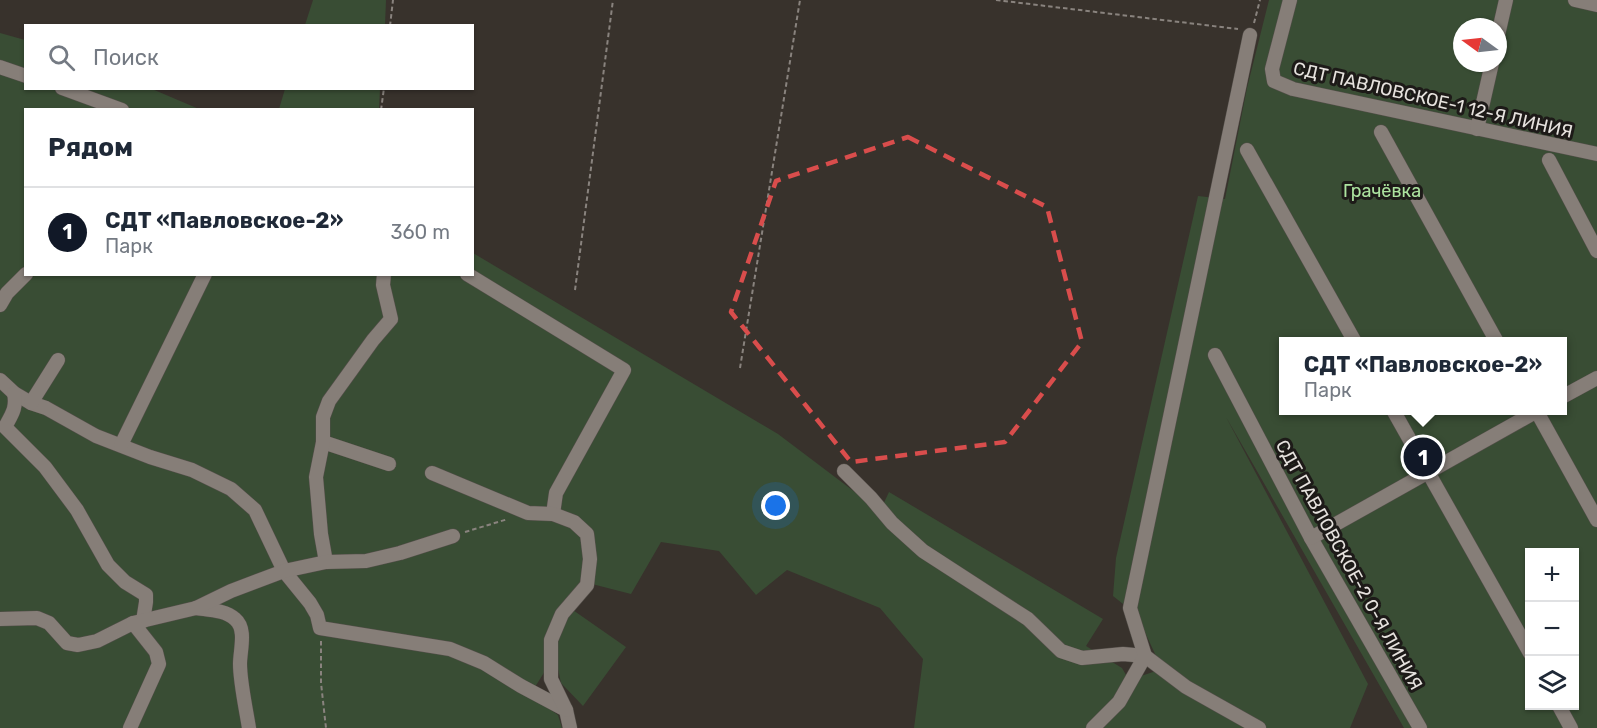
<!DOCTYPE html>
<html lang="ru">
<meta charset="utf-8">
<style>
:root{--surface:#fff;--page:#f2f2f3;--text:#1f2937;--muted:#747a83;--line:#e0e1e3;--accent:#111827}
body{margin:0;font-family:Rubik,sans-serif;background:var(--page);color:var(--text)}
.controls{position:absolute;right:18px;bottom:18px;display:grid;overflow:hidden;border-radius:0px;box-shadow:0 2px 4px #0004}
.controls button{width:54px;height:54px;display:grid;place-items:center;padding:0;border:0;border-bottom:2px solid var(--line);background:var(--surface);color:var(--text);font:30px sans-serif}
.compass{position:absolute;left:1453px;top:18px;width:54px;height:54px;border-radius:50%;background:var(--surface);box-shadow:0 2px 4px #0004;rotate:285deg}
.you{position:absolute;left:776px;top:506px;width:21px;height:21px;margin:-15px;border:4px solid #fff;border-radius:50%;background:#1a73e8;box-shadow:0 0 0 9px #1a73e833}
.badge{display:grid;place-items:center;width:39px;height:39px;border-radius:50%;background:var(--accent);color:#fff;font-size:20px;font-weight:700}
.pin{position:absolute;translate:-50% -50%;border:3px solid #fff;box-shadow:0 2px 6px #0006}
.popup{position:absolute;left:1279px;top:337px;width:288px;height:78px;box-sizing:border-box;display:grid;place-content:center;border-radius:0px;background:var(--surface);filter:drop-shadow(0 2px 4px #0005);font-size:20px;white-space:nowrap;color:var(--muted)}
.popup b{font-size:22px;color:var(--text)}
.popup::after{content:'';position:absolute;left:50%;top:100%;margin-left:-12px;border:12px solid transparent;border-top-color:var(--surface)}
.list{margin:0;padding:0;list-style:none}
h2{display:flex;justify-content:space-between;align-items:center;height:78px;margin:0;padding:0 24px;font-size:26px}
h2 small{font-size:20px;font-weight:400;color:var(--muted)}
.list li{display:grid;grid-template-columns:39px 1fr auto;gap:18px;align-items:center;box-sizing:border-box;height:90px;padding:0 24px;border-top:2px solid var(--line)}
.list b{display:block;font-size:22px;white-space:nowrap}
.list p{margin:0;font-size:20px;white-space:nowrap;color:var(--muted)}
.list em{font-size:20px;font-style:normal;color:var(--muted)}
.icon{flex:none;width:33px;height:33px;fill:none;stroke:currentColor;stroke-width:2;stroke-linecap:round;stroke-linejoin:round}
.map{position:relative;flex:none;width:1597px;height:728px;overflow:hidden}
.search{position:absolute;background:var(--surface);box-shadow:0 2px 4px #0004;left:24px;top:24px;width:450px;height:66px;display:flex;align-items:center;gap:15px;box-sizing:border-box;padding:0 21px;border-radius:0px;color:var(--muted);font-size:22px}
.panel{position:absolute;background:var(--surface);box-shadow:0 2px 4px #0004;left:24px;top:108px;width:450px;height:168px;border-radius:0px}
.map>svg:first-child{display:block}
.green{fill:#394d34;fill-rule:evenodd}
.lines{fill:none;stroke-linecap:round;stroke-linejoin:round}
.minor-casing{stroke:#534e49;stroke-width:15}
.path{stroke:#89837e;stroke-width:2;stroke-dasharray:4.5 3;stroke-linecap:butt}
.minor{stroke:#867e78;stroke-width:14}
.marked{fill:none;stroke:#d94d4c;stroke-width:4.5;stroke-dasharray:12 8;stroke-linejoin:round}
.labels{text-anchor:middle;dominant-baseline:central;stroke-width:6;stroke-linejoin:round;paint-order:stroke}
.street-label{font-size:18px;fill:#e6e2de;stroke:#1d1a18}
.park-label{font-size:18px;fill:#ace39f;stroke:#1d1a18}
</style>
<div class="map">
<svg width="1597" height="728" viewBox="0 0 1597 728">
<rect width="100%" height="100%" fill="#38322c"/>
<g class="green">
<polygon points="313,0 386,0 385,25 305,25"/>
<path d="M1269,0H1597V728H1404L1226,417L1368,684L1350,728H914L923,659L880,608L787,570L756,595L719,551L661,542L631,594L592,584L570,608L626,647L583,706L561,683L555,655L530,695L558,715L562,728H0V33L25,40L26,88L152,89L199,109L26,110V274H472L473,253L778,434L880,511L889,492L1103,619L1086,646L1122,668L1129,680L1162,669L1137,615L1113,596L1116,558L1198,196L1225,199L1247,88ZM1462,27H1498V63H1462ZM1284,342H1562V410H1284ZM1530,552H1574V706H1530Z"/>
<polygon points="285,89 380,89 379,109 279,109"/>
</g>
<g class="lines">
<g class="minor-casing">
<g id="minor">
<polyline points="1290,0 1272,69 1274,81 1293,89 1597,154"/>
<polyline points="1575,0 1597,5"/>
<polyline points="1498,35 1506,0"/>
<polyline points="0,67 26,76"/>
<polyline points="62,88 122,110"/>
<polyline points="1477,129 1492,63"/>
<polyline points="1381,132 1497,342"/>
<polyline points="1247,150 1355,342"/>
<polyline points="1549,160 1597,251"/>
<polyline points="467,274 624,370 556,493 553,514"/>
<polyline points="0,305 7,293 26,274"/>
<polyline points="1215,355 1311,538 1420,728"/>
<polyline points="0,380 14,393 31,403 46,408 96,436 150,457 192,470 231,489 255,510 284,571 310,603 317,615 320,628 450,649 484,663 521,686 566,710 570,728"/>
<path d="M14,393C17,408 12,414 5,427L45,467L77,510L108,565L125,582L146,595V602L143,621"/>
<polyline points="1562,397 1597,378"/>
<polyline points="31,403 58,360"/>
<polyline points="1393,410 1530,653"/>
<polyline points="1536,410 1597,520"/>
<polyline points="323,442 389,464"/>
<polyline points="121,445 205,274"/>
<polyline points="844,471 871,498 892,523 923,551 1028,619 1061,651 1082,658 1123,654 1145,656 1186,687 1259,728"/>
<polyline points="432,473 528,513 553,514 574,522 587,534 590,559 587,585 562,614 551,640 551,679 566,710"/>
<polyline points="1311,538 1539,410"/>
<polyline points="326,562 321,534 316,477 323,442 323,417 329,401 373,340 391,319 383,285 384,274"/>
<path d="M196,608C209,610 225,610 235,619C247,629 240,650 240,664C240,682 246,709 249,728"/>
<polyline points="0,619 37,618 49,623 67,643 78,645 97,641 133,623 196,608 231,591 284,571 326,562 366,561 400,553 453,536"/>
<polyline points="1559,706 1571,728"/>
<polyline points="130,728 159,664 156,652 133,623"/>
<polyline points="1093,728 1119,702 1145,656 1130,608 1250,35"/>
</g>
</g>
<g class="path">
<polyline points="996,0 1238,29"/>
<polyline points="1254,23 1260,0"/>
<polyline points="390,26 393,0"/>
<polyline points="381,110 384,88"/>
<polyline points="575,290 613,0"/>
<polyline points="740,368 800,0"/>
<polyline points="465,532 508,519"/>
<polyline points="321,641 321,683 326,728"/>
</g>
<use href="#minor" class="minor"/>
</g>
<path class="marked" d="M908,137L1047,207L1082,342L1005,442L851,462L731,312L776,181Z"/>
<g class="labels">
<g class="street-label">
<text transform="translate(1433 100) rotate(13)">СДТ ПАВЛОВСКОЕ-1 12-Я ЛИНИЯ</text>
<text transform="translate(1349 565) rotate(61)">СДТ ПАВЛОВСКОЕ-2 0-Я ЛИНИЯ</text>
</g>
<g class="park-label">
<text x="1382" y="191">Грачёвка</text>
</g>
</g>
</svg>
<div class="controls">
<button>+</button>
<button>−</button>
<button><svg class="icon" aria-label="layers" viewBox="0 0 24 24"><path d="M12 4l9 5-9 5-9-5zM3 14l9 5 9-5"/></svg></button>
</div>
<svg class="compass" viewBox="-18 -18 36 36"><path d="M0-13l5 13h-10z" fill="#e53935"/><path d="M0 13l5-13h-10z" fill="#747a83"/></svg>
<div class="you"></div>
<div class="pin badge" style="left:1423px;top:457px">1</div>
<div class="popup"><b>СДТ «Павловское-2»</b>Парк</div>
<div class="search"><svg class="icon" aria-label="search" viewBox="0 0 24 24"><circle cx="10" cy="10" r="6"/><path d="M15 15l6 6"/></svg>Поиск</div>
<section class="panel">
<h2>Рядом<small></small></h2>
<ul class="list">
<li><span class="badge">1</span><div><b>СДТ «Павловское-2»</b><p>Парк</p></div><em>360 m</em></li>
</ul>
</section>
</div>
